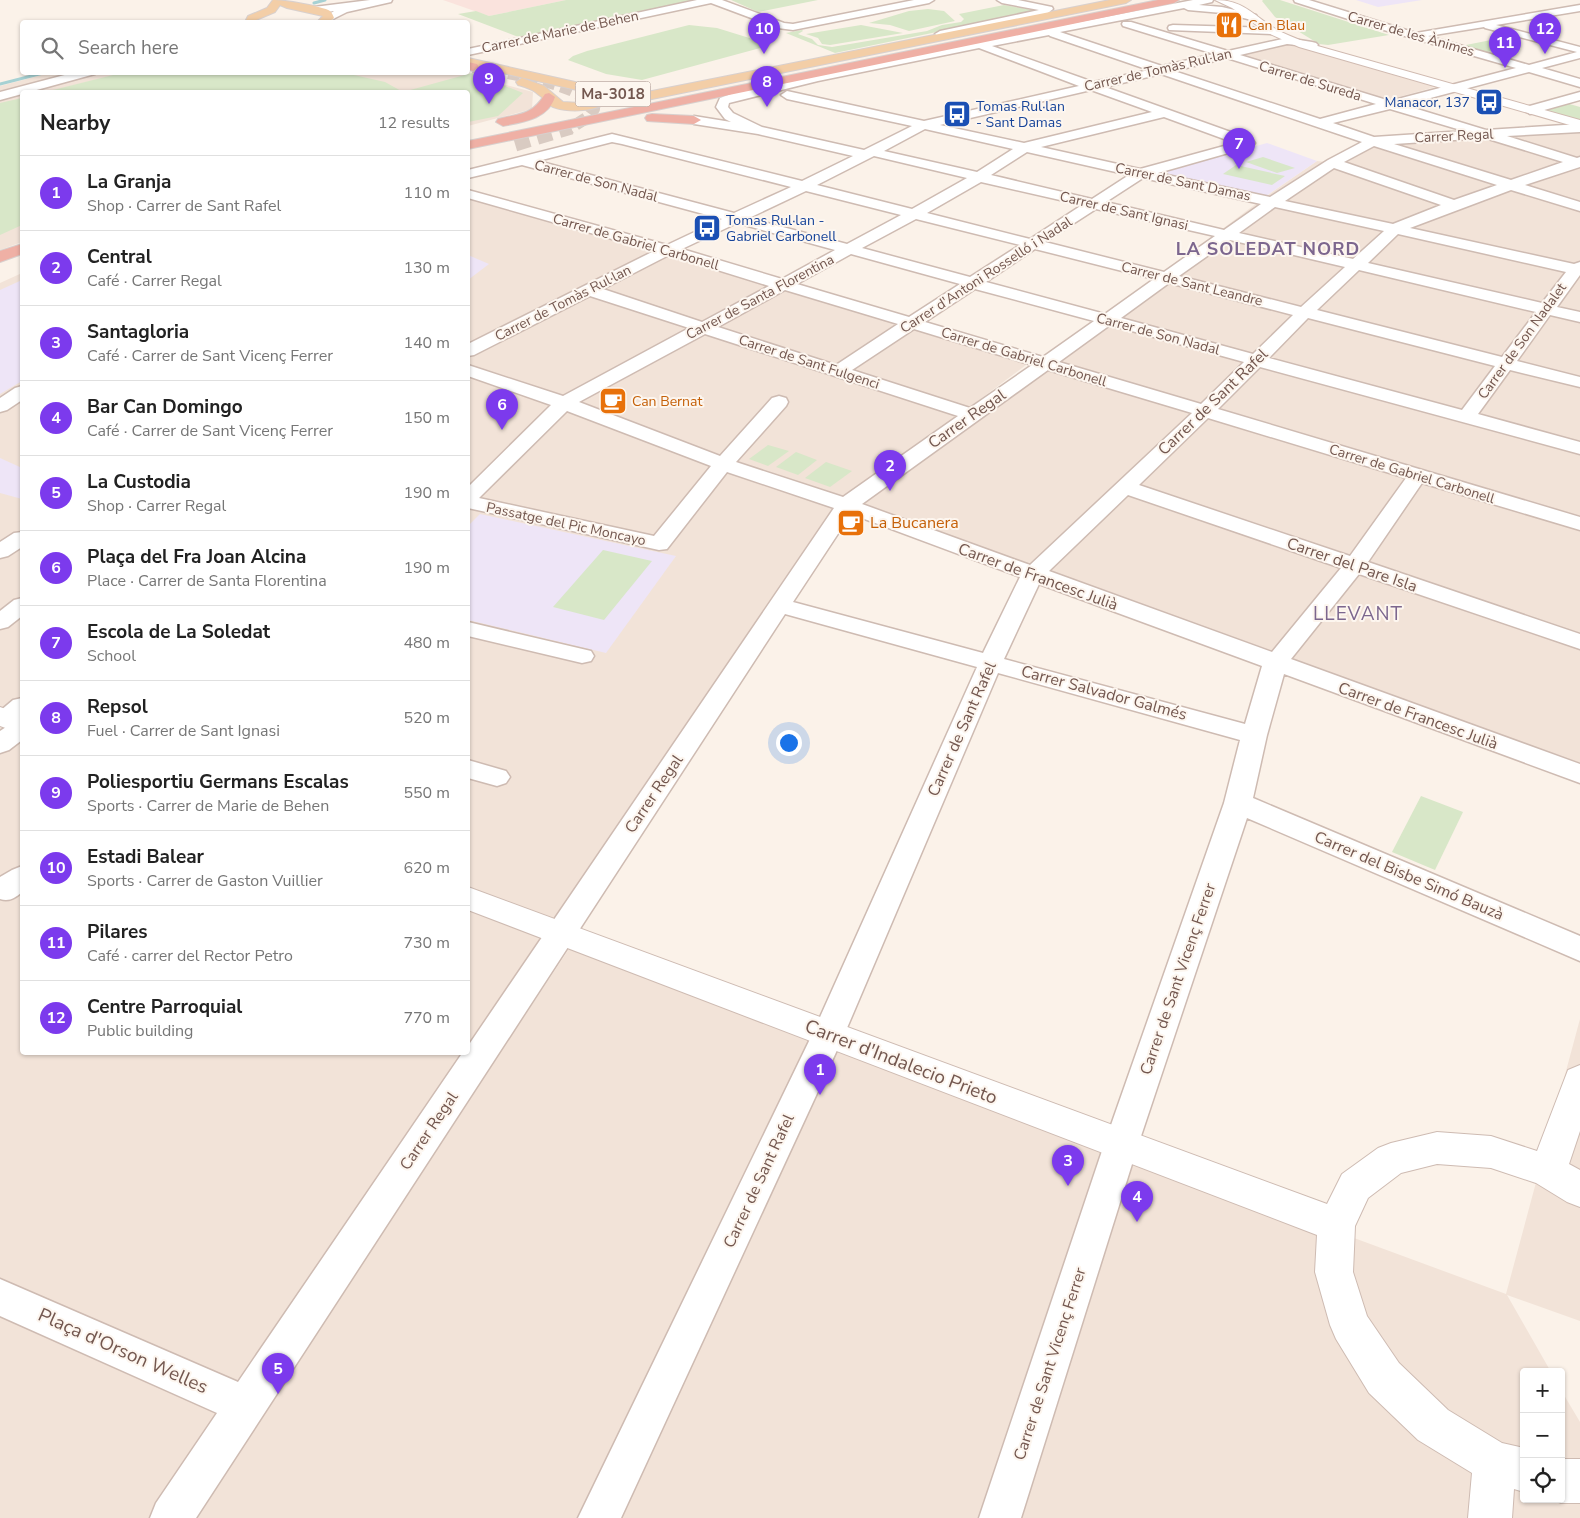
<!DOCTYPE html>
<meta charset="utf-8">
<style>
:root{--surface:#fff;--page:#f2f2f2;--text:#222;--muted:#767676;--line:#e0e0e0;--accent:#7c3aed}
body{margin:0;font-family:"Nunito Sans",sans-serif;background:var(--page);color:var(--text)}
.controls{position:absolute;right:15px;bottom:15px;display:grid;overflow:hidden;border-radius:5px;box-shadow:0 1px 4px #0004}
.controls button{width:45px;height:45px;display:grid;place-items:center;padding:0;border:0;border-bottom:1px solid var(--line);background:var(--surface);color:var(--text);font:25px sans-serif}
.you{position:absolute;left:788px;top:742px;width:18px;height:18px;margin:-12px;border:4px solid #fff;border-radius:50%;background:#1a73e8;box-shadow:0 0 0 8px #1a73e833}
.badge{display:grid;place-items:center;width:32px;height:32px;border-radius:50%;background:var(--accent);color:#fff;font-size:16px;font-weight:700}
.pin{position:absolute;translate:-50% -41px;filter:drop-shadow(0 1px 2px #0008)}
.pin::after{content:'';position:absolute;top:26px;width:18px;height:15px;background:inherit;clip-path:polygon(0 0,100% 0,50% 100%)}
.list{margin:0;padding:0;list-style:none}
h2{display:flex;justify-content:space-between;align-items:center;height:65px;margin:0;padding:0 20px;font-size:21px}
h2 small{font-size:16px;font-weight:400;color:var(--muted)}
.list li{display:grid;grid-template-columns:32px 1fr auto;gap:15px;align-items:center;box-sizing:border-box;height:75px;padding:0 20px;border-top:1px solid var(--line)}
.list b{display:block;font-size:19px;white-space:nowrap}
.list p{margin:0;font-size:16px;white-space:nowrap;color:var(--muted)}
.list em{font-size:16px;font-style:normal;color:var(--muted)}
.icon{flex:none;width:28px;height:28px;fill:none;stroke:currentColor;stroke-width:2;stroke-linecap:round;stroke-linejoin:round}
.map{position:relative;flex:none;width:1580px;height:1518px;overflow:hidden}
.search{position:absolute;background:var(--surface);box-shadow:0 1px 4px #0004;left:20px;top:20px;width:450px;height:55px;display:flex;align-items:center;gap:12px;box-sizing:border-box;padding:0 18px;border-radius:5px;color:var(--muted);font-size:19px}
.panel{position:absolute;background:var(--surface);box-shadow:0 1px 4px #0004;left:20px;top:90px;width:450px;height:965px;border-radius:5px}
.map>svg:first-child{display:block}
.residential{fill:#f2e3d8}
.commercial{fill:#fae3dd}
.education{fill:#eee5f7}
.green{fill:#d8e7c8}
.lines{fill:none;stroke-linecap:round;stroke-linejoin:round}
.stream{stroke:#a6d1d3;stroke-width:3}
.motorway-tunnel-far1{stroke:#d9cbc2;stroke-width:12;stroke-dasharray:12 6;stroke-linecap:butt}
.motorway-tunnel{stroke:#d9cbc2;stroke-width:15;stroke-dasharray:15 8;stroke-linecap:butt}
.minor-casing{stroke:#cebbb2;stroke-width:3}
.tertiary-casing{stroke:#cebbb2;stroke-width:2}
.secondary-casing{stroke:#d0bab0;stroke-width:2}
.primary-casing{stroke:#d8d0ce;stroke-width:2}
.motorway-casing{stroke:#d8d0ce;stroke-width:2}
.minor{fill:#fff;fill-rule:evenodd}
.tertiary{fill:#fff;fill-rule:evenodd}
.secondary{fill:#fff;fill-rule:evenodd}
.primary{fill:#f3cea7;fill-rule:evenodd}
.motorway{fill:#efb0a5;fill-rule:evenodd}
.labels{text-anchor:middle;dominant-baseline:central;stroke-width:4;stroke-linejoin:round;paint-order:stroke}
.far-food-label{font-size:14px;fill:#c56008;stroke:#fdf6ef;text-anchor:start}
.far-street-label{font-size:14px;fill:#73574f;stroke:#fdf6ef}
.far-transit-label{font-size:14px;fill:#164399;stroke:#fdf6ef;text-anchor:start}
.shield{fill:#fdf6ef;stroke:#9c877f;stroke-width:1}
.shield-label{font-size:15px;font-weight:bold;fill:#73574f}
.street-label{font-size:16px;fill:#73574f;stroke:#fdf6ef}
.food-label{font-size:16px;fill:#c56008;stroke:#fdf6ef;text-anchor:start}
.far-district-label{font-size:18px;font-weight:bold;letter-spacing:1px;fill:#7c668e;stroke:#fdf6ef}
.quarter-label{font-size:19px;letter-spacing:1px;fill:#7c668e;stroke:#fdf6ef}
.near-street-label{font-size:19px;fill:#73574f;stroke:#fdf6ef}
</style>
<div class="map">
<svg width="1580" height="1518" viewBox="0 0 1580 1518">
<rect width="100%" height="100%" fill="#fbf2e9"/>
<g class="residential">
<polygon points="1287,44 1435,87 1384,101 1237,55"/>
<polygon points="53,72 455,72 533,92 532,109 468,126 468,92 22,92 22,242 0,250 0,86"/>
<polygon points="1580,128 1580,763 1265,649 855,505 1265,197 1317,161 1334,163 1373,141"/>
<polygon points="468,196 659,251 1030,362 845,500 468,1048"/>
<polygon points="22,273 22,1052 464,1053 149,1518 0,1518 0,283"/>
<polygon points="569,949 1506,1294 1580,1019 1580,1321 1507,1295 1551,1372 1524,1372 1524,1499 1561,1499 1561,1390 1580,1422 1580,1518 191,1518"/>
</g>
<polygon class="commercial" points="443,0 566,0 489,16"/>
<g class="education">
<polygon points="1356,0 1422,0 1378,7"/>
<polygon points="1267,143 1317,161 1266,196 1169,175 1167,171"/>
<polygon points="468,255 489,264 468,280"/>
<polygon points="22,280 22,381 0,394 0,290"/>
<polygon points="0,458 22,468 22,499 0,493"/>
<polygon points="480,514 676,556 606,653 468,620 468,526"/>
</g>
<g class="green">
<polygon points="566,0 693,0 521,38 458,14 476,11 489,16"/>
<polygon points="731,0 818,0 758,12"/>
<polygon points="1263,0 1280,0 1389,35 1328,45 1319,44 1275,17 1262,1"/>
<polygon points="1004,5 1038,11 835,53 786,33 802,30 803,31 798,34 812,39 818,45 832,47 927,31 942,25 961,22 964,19 959,14"/>
<polygon points="928,9 944,11 955,21 909,31 890,25 869,23 909,11"/>
<polygon points="689,25 717,28 769,44 764,47 642,80 606,74 568,60 573,56 587,51"/>
<polygon points="861,25 903,33 830,45 822,44 818,38 806,34"/>
<polygon points="1496,39 1518,45 1483,53 1461,46"/>
<polygon points="345,73 385,82 403,92 472,73 523,93 498,116 468,122 468,92 45,92 121,73"/>
<polygon points="22,98 22,225 0,235 0,103"/>
<polygon points="1566,103 1580,107 1580,120 1543,109"/>
<polygon points="1263,157 1295,168 1277,173 1246,162"/>
<polygon points="1236,165 1285,176 1272,185 1223,174"/>
<polygon points="768,445 789,451 768,466 749,459"/>
<polygon points="796,452 817,460 798,475 776,467"/>
<polygon points="826,462 852,471 830,487 805,478"/>
<polygon points="603,550 652,561 604,620 553,607"/>
<polygon points="1421,796 1463,812 1435,870 1392,852"/>
</g>
<g class="lines">
<g class="stream">
<polyline points="314,3 325,0"/>
<polyline points="0,84 47,72"/>
</g>
<path class="motorway-tunnel-far1" d="M473,67C499,72 586,83 594,109L588,117L569,129"/>
<polyline class="motorway-tunnel" points="515,144 571,127"/>
<g class="minor-casing">
<g id="minor">
<polygon points="370,0 392,0 391,2 347,12 329,21 324,18 334,11 314,13 309,10 314,7"/>
<polygon points="697,0 722,0 784,23 793,24 914,0 934,0 929,3 793,30 778,28 711,3 468,55 468,49"/>
<polygon points="997,0 1018,0 1052,7 1053,9 1045,15 940,37 935,34 940,31 1039,10 1002,3"/>
<path d="M1193,0H1213L1212,2L1199,5L1222,7L1256,15L1257,17L1252,20L1222,13L1188,10L1184,8L1060,32L1162,66L1214,54L1123,26L1122,24L1123,22H1131L1228,51L1287,38L1312,42L1316,43L1318,45L1316,47L1287,44L1240,55L1390,101L1516,68L1370,26L1295,2L1294,0H1309L1416,33L1580,5V11L1496,25L1580,47V58L1542,68L1580,79V87L1529,72L1404,105L1486,130L1580,124V132L1507,136L1577,158L1580,157V167L1525,185L1580,202V211L1511,190L1410,228L1574,264L1580,262V275L1557,307L1580,312V322L1550,315L1517,361L1580,377V387L1510,370L1478,414L1580,442V454L1260,367L1218,409L1580,517V530L1422,483L1368,562L1580,634V649L1359,574L1291,659L1580,764V783L1284,674L1267,735L1253,798L1580,936V961L1247,818L1138,1145L1021,1518H979L1104,1145L1224,803L1240,740L998,673L844,1035L621,1518H578L812,1035L977,667L785,614L196,1518H150L156,1503L217,1413L0,1316V1279L238,1382L463,1052H468V1046L834,508L727,472L667,549L659,550L468,508V487L551,405L468,376V365L563,396L689,328L590,296L474,355L468,356V344L654,251L468,198V190L667,245L722,219L522,165L468,178V170L612,134L802,181L853,156L758,134L694,124L688,120L694,116L731,122L725,119L716,107L720,98L737,92L818,73ZM1484,27L1485,28L1577,52L1529,65L1428,36ZM1049,35L1050,36L1149,70L1093,82L992,46ZM979,48L1079,86L924,121L787,91L781,95L787,99L912,126L864,150L762,127L733,113L728,107L729,103L818,81ZM1227,58L1376,104L1320,119L1174,71ZM1161,74L1362,142L1328,160L1270,197L1158,173L1253,146L1255,143L1253,140L1105,87ZM1091,90L1152,112L1024,143L940,125ZM1390,109L1464,131L1374,137L1333,123ZM1164,117L1235,143L1140,169L1041,147ZM925,129L1013,149L977,172L884,151ZM1485,138L1563,162L1511,180L1394,144ZM612,142L622,144L791,187L734,213L538,161ZM1374,146L1497,185L1454,200L1344,162ZM1027,152L1129,175L1092,199L991,175ZM874,156L967,178L912,209L817,185ZM1334,168L1441,205L1393,224L1285,201ZM1143,178L1261,204L1224,230L1106,202ZM981,182L1082,205L1030,239L927,213ZM806,191L901,215L847,244L749,218ZM1275,207L1384,231L1353,259L1239,233ZM1096,209L1215,236L1164,272L1045,242ZM916,219L1020,245L970,277L862,248ZM737,223L835,250L782,279L682,249ZM1398,234L1566,272L1542,303L1368,263ZM1230,240L1345,267L1301,307L1179,276ZM1035,249L1154,279L1105,314L986,282ZM851,254L960,284L909,317L797,284ZM669,255L769,286L702,322L603,289ZM1359,270L1536,312L1502,357L1317,310ZM1169,283L1293,315L1253,354L1121,318ZM975,289L1094,321L1043,357L925,322ZM785,290L898,324L836,365L718,327ZM1308,318L1495,366L1462,410L1269,358ZM1110,325L1244,362L1201,404L1059,362ZM914,329L1032,365L970,408L852,370ZM705,334L958,416L843,497L736,462L786,406L788,402L786,398L779,396L772,398L720,456L579,402ZM1048,370L1192,413L1030,565L862,504ZM567,411L711,466L654,536L479,498ZM1208,418L1406,478L1350,556L1139,485ZM1128,495L1341,568L1272,652L1049,571ZM851,514L1020,577L983,653L793,602ZM1039,584L1262,666L1245,724L1004,659Z"/>
<polygon points="1173,25 1272,28 1277,31 1272,34 1169,30 1168,28 1169,26"/>
<polygon points="76,72 96,72 95,74 0,100 0,92"/>
<polygon points="1580,92 1580,100 1530,114 1524,110 1526,107"/>
<polygon points="22,386 22,400 7,410 0,412 0,398 15,388"/>
<polygon points="22,532 22,547 8,556 0,558 0,542 14,533"/>
<polygon points="22,598 22,616 8,627 0,629 0,611 14,600"/>
<polygon points="468,622 591,651 594,656 591,661 582,663 468,636"/>
<polygon points="22,698 22,740 9,750 0,753 0,731 6,727 0,725 0,711 13,700"/>
<polygon points="468,760 506,771 510,777 506,783 497,786 468,778"/>
<path d="M22,866V892C15,898 9,902 0,899V877L12,870Z"/>
</g>
</g>
<g class="tertiary-casing">
<g id="tertiary">
<polygon points="0,707 22,715 22,734 0,726"/>
<polygon points="468,887 1327,1204 1342,1174 1378,1148 1391,1143 1437,1132 1491,1136 1537,1151 1568,1070 1580,1065 1580,1131 1569,1164 1580,1170 1580,1207 1567,1202 1536,1183 1491,1168 1437,1164 1401,1173 1368,1198 1355,1226 1353,1272 1367,1316 1399,1363 1448,1410 1502,1443 1524,1448 1524,1492 1514,1489 1512,1518 1468,1518 1472,1473 1418,1440 1369,1393 1336,1339 1330,1325 1315,1272 1317,1235 468,910"/>
<polygon points="1561,1459 1580,1459 1580,1503 1561,1503 1552,1499 1561,1499"/>
</g>
</g>
<g class="secondary-casing">
<path id="secondary" d="M1215,0C1243,0 1252,14 1274,28C1284,34 1296,38 1307,43L1580,120V128L1299,47L1268,33L1232,8Z"/>
</g>
<g class="primary-casing">
<g id="primary">
<path d="M273,0C282,0 323,6 330,11C332,13 333,15 334,18L329,22H317L323,16L287,8L280,5L275,12L256,20L255,22H245L248,16L267,8Z"/>
<path d="M1110,0H1131L1126,3L647,100L609,97C606,113 562,113 551,106C546,103 544,98 539,95C533,89 525,87 518,85L516,82L522,78L544,86L563,102L580,103L596,98L590,93L468,65V58L611,90L647,92Z"/>
</g>
</g>
<g class="motorway-casing">
<g id="motorway">
<polygon points="1158,0 1179,0 1174,3 468,149 468,141"/>
<polygon points="468,62 477,64 479,67 473,71 468,69"/>
<path d="M549,93L555,97C548,119 523,122 503,126L496,122L498,119C521,113 531,116 545,94Z"/>
<polygon points="652,114 694,116 701,120 694,124 647,121 645,118 647,115"/>
<polygon points="22,244 22,254 0,262 0,251"/>
</g>
</g>
<use href="#minor" class="minor"/>
<use href="#tertiary" class="tertiary"/>
<use href="#secondary" class="secondary"/>
<use href="#primary" class="primary"/>
<use href="#motorway" class="motorway"/>
</g>
<defs>
<g id="restaurant-square" transform="scale(1.4375)"><rect x="-9" y="-9" width="18" height="18" rx="4" fill="#e8710a" stroke="#fdf6ef"/><path d="M-5-6h1v4h1v-4h1v4h1v-4h1v5L-1.5 .5V6h-2V.5L-5-1ZM5-6V6H3V1.5H1.5Q1.5-4 5-6Z" fill="#fff"/></g>
<g id="bus-square" transform="scale(1.4375)"><rect x="-9" y="-9" width="18" height="18" rx="4" fill="#1a4fb4" stroke="#fdf6ef"/><path d="M-5-6H5V4H4V6H2V4H-2V6H-4V4H-5ZM-3.5-4V0h7V-4ZM-3.5 1.2v1.5H-2V1.2ZM2 1.2v1.5H3.5V1.2Z" fill="#fff"/></g>
<g id="cafe-square" transform="scale(1.4375)"><rect x="-9" y="-9" width="18" height="18" rx="4" fill="#e8710a" stroke="#fdf6ef"/><path d="M-5.5-4.5H6V0H3Q3 3.5 0 3.5H-2.5Q-5.5 3.5-5.5 0ZM3-3.2v2h1.7v-2ZM-6 4.5H4V6H-6Z" fill="#fff"/></g>
</defs>
<g fill-rule="evenodd">
<use href="#restaurant-square" x="1229" y="25"/>
<use href="#bus-square" x="1489" y="102"/>
<use href="#bus-square" x="957" y="114"/>
<use href="#bus-square" x="707" y="228"/>
<use href="#cafe-square" x="613" y="401"/>
<use href="#cafe-square" x="851" y="523"/>
</g>
<g class="labels">
<g class="far-food-label">
<text x="1248" y="25">Can Blau</text>
<text x="632" y="401">Can Bernat</text>
</g>
<g class="far-street-label">
<text transform="translate(560 32) rotate(-12)">Carrer de Marie de Behen</text>
<text transform="translate(1411 34) rotate(16)">Carrer de les Ànimes</text>
<text transform="translate(1158 70) rotate(-13)">Carrer de Tomàs Rul·lan</text>
<text transform="translate(1310 81) rotate(17)">Carrer de Sureda</text>
<text transform="translate(1454 136) rotate(-3)">Carrer Regal</text>
<text transform="translate(596 181) rotate(15)">Carrer de Son Nadal</text>
<text transform="translate(1183 182) rotate(12)">Carrer de Sant Damas</text>
<text transform="translate(1124 211) rotate(13)">Carrer de Sant Ignasi</text>
<text transform="translate(636 242) rotate(16)">Carrer de Gabriel Carbonell</text>
<text transform="translate(986 275) rotate(-33)">Carrer d'Antoni Rosselló i Nadal</text>
<text transform="translate(1192 284) rotate(14)">Carrer de Sant Leandre</text>
<text transform="translate(760 297) rotate(-28)">Carrer de Santa Florentina</text>
<text transform="translate(563 303) rotate(-27)">Carrer de Tomàs Rul·lan</text>
<text transform="translate(1158 334) rotate(15)">Carrer de Son Nadal</text>
<text transform="translate(1522 341) rotate(-54)">Carrer de Son Nadalet</text>
<text transform="translate(1024 357) rotate(17)">Carrer de Gabriel Carbonell</text>
<text transform="translate(809 362) rotate(18)">Carrer de Sant Fulgenci</text>
<text transform="translate(1412 474) rotate(17)">Carrer de Gabriel Carbonell</text>
<text transform="translate(566 524) rotate(12)">Passatge del Pic Moncayo</text>
</g>
<g class="far-transit-label">
<text x="1470" y="102" text-anchor="end">Manacor, 137</text>
<text x="976" y="106">Tomas Rul·lan<tspan x="976" dy="16">- Sant Damas</tspan></text>
<text x="726" y="220">Tomas Rul·lan -<tspan x="726" dy="16">Gabriel Carbonell</tspan></text>
</g>
<rect class="shield" x="575.5" y="81.5" width="75" height="25" rx="4"/>
<g class="shield-label">
<text x="613" y="94">Ma-3018</text>
</g>
<g class="street-label">
<text transform="translate(1213 402) rotate(-44)">Carrer de Sant Rafel</text>
<text transform="translate(967 419) rotate(-35)">Carrer Regal</text>
<text transform="translate(1352 565) rotate(19)">Carrer del Pare Isla</text>
<text transform="translate(1038 577) rotate(20)">Carrer de Francesc Julià</text>
<text transform="translate(1104 693) rotate(15)">Carrer Salvador Galmés</text>
<text transform="translate(1418 716) rotate(20)">Carrer de Francesc Julià</text>
<text transform="translate(962 729) rotate(-66)">Carrer de Sant Rafel</text>
<text transform="translate(654 794) rotate(-56)">Carrer Regal</text>
<text transform="translate(1409 876) rotate(23)">Carrer del Bisbe Simó Bauzà</text>
<text transform="translate(1178 979) rotate(-71)">Carrer de Sant Vicenç Ferrer</text>
<text transform="translate(429 1131) rotate(-56)">Carrer Regal</text>
<text transform="translate(759 1181) rotate(-65)">Carrer de Sant Rafel</text>
<text transform="translate(1050 1364) rotate(-72)">Carrer de Sant Vicenç Ferrer</text>
</g>
<g class="food-label">
<text x="870" y="523">La Bucanera</text>
</g>
<g class="far-district-label">
<text x="1268" y="249">LA SOLEDAT NORD</text>
</g>
<g class="quarter-label">
<text x="1358" y="614">LLEVANT</text>
</g>
<g class="near-street-label">
<text transform="translate(901 1062) rotate(21)">Carrer d'Indalecio Prieto</text>
<text transform="translate(123 1351) rotate(24)">Plaça d'Orson Welles</text>
</g>
</g>
</svg>
<div class="controls">
<button>+</button>
<button>−</button>
<button><svg class="icon" aria-label="locate" viewBox="0 0 24 24"><circle cx="12" cy="12" r="6"/><path d="M12 2v4M12 18v4M2 12h4M18 12h4"/></svg></button>
</div>
<div class="you"></div>
<div class="pin badge" style="left:820px;top:1095px">1</div>
<div class="pin badge" style="left:890px;top:491px">2</div>
<div class="pin badge" style="left:1068px;top:1186px">3</div>
<div class="pin badge" style="left:1137px;top:1222px">4</div>
<div class="pin badge" style="left:278px;top:1394px">5</div>
<div class="pin badge" style="left:502px;top:430px">6</div>
<div class="pin badge" style="left:1239px;top:169px">7</div>
<div class="pin badge" style="left:767px;top:107px">8</div>
<div class="pin badge" style="left:489px;top:104px">9</div>
<div class="pin badge" style="left:764px;top:54px">10</div>
<div class="pin badge" style="left:1505px;top:68px">11</div>
<div class="pin badge" style="left:1545px;top:54px">12</div>
<div class="search"><svg class="icon" aria-label="search" viewBox="0 0 24 24"><circle cx="10" cy="10" r="6"/><path d="M15 15l6 6"/></svg>Search here</div>
<section class="panel">
<h2>Nearby<small>12 results</small></h2>
<ul class="list">
<li><span class="badge">1</span><div><b>La Granja</b><p>Shop · Carrer de Sant Rafel</p></div><em>110 m</em></li>
<li><span class="badge">2</span><div><b>Central</b><p>Café · Carrer Regal</p></div><em>130 m</em></li>
<li><span class="badge">3</span><div><b>Santagloria</b><p>Café · Carrer de Sant Vicenç Ferrer</p></div><em>140 m</em></li>
<li><span class="badge">4</span><div><b>Bar Can Domingo</b><p>Café · Carrer de Sant Vicenç Ferrer</p></div><em>150 m</em></li>
<li><span class="badge">5</span><div><b>La Custodia</b><p>Shop · Carrer Regal</p></div><em>190 m</em></li>
<li><span class="badge">6</span><div><b>Plaça del Fra Joan Alcina</b><p>Place · Carrer de Santa Florentina</p></div><em>190 m</em></li>
<li><span class="badge">7</span><div><b>Escola de La Soledat</b><p>School</p></div><em>480 m</em></li>
<li><span class="badge">8</span><div><b>Repsol</b><p>Fuel · Carrer de Sant Ignasi</p></div><em>520 m</em></li>
<li><span class="badge">9</span><div><b>Poliesportiu Germans Escalas</b><p>Sports · Carrer de Marie de Behen</p></div><em>550 m</em></li>
<li><span class="badge">10</span><div><b>Estadi Balear</b><p>Sports · Carrer de Gaston Vuillier</p></div><em>620 m</em></li>
<li><span class="badge">11</span><div><b>Pilares</b><p>Café · carrer del Rector Petro</p></div><em>730 m</em></li>
<li><span class="badge">12</span><div><b>Centre Parroquial</b><p>Public building</p></div><em>770 m</em></li>
</ul>
</section>
</div>
